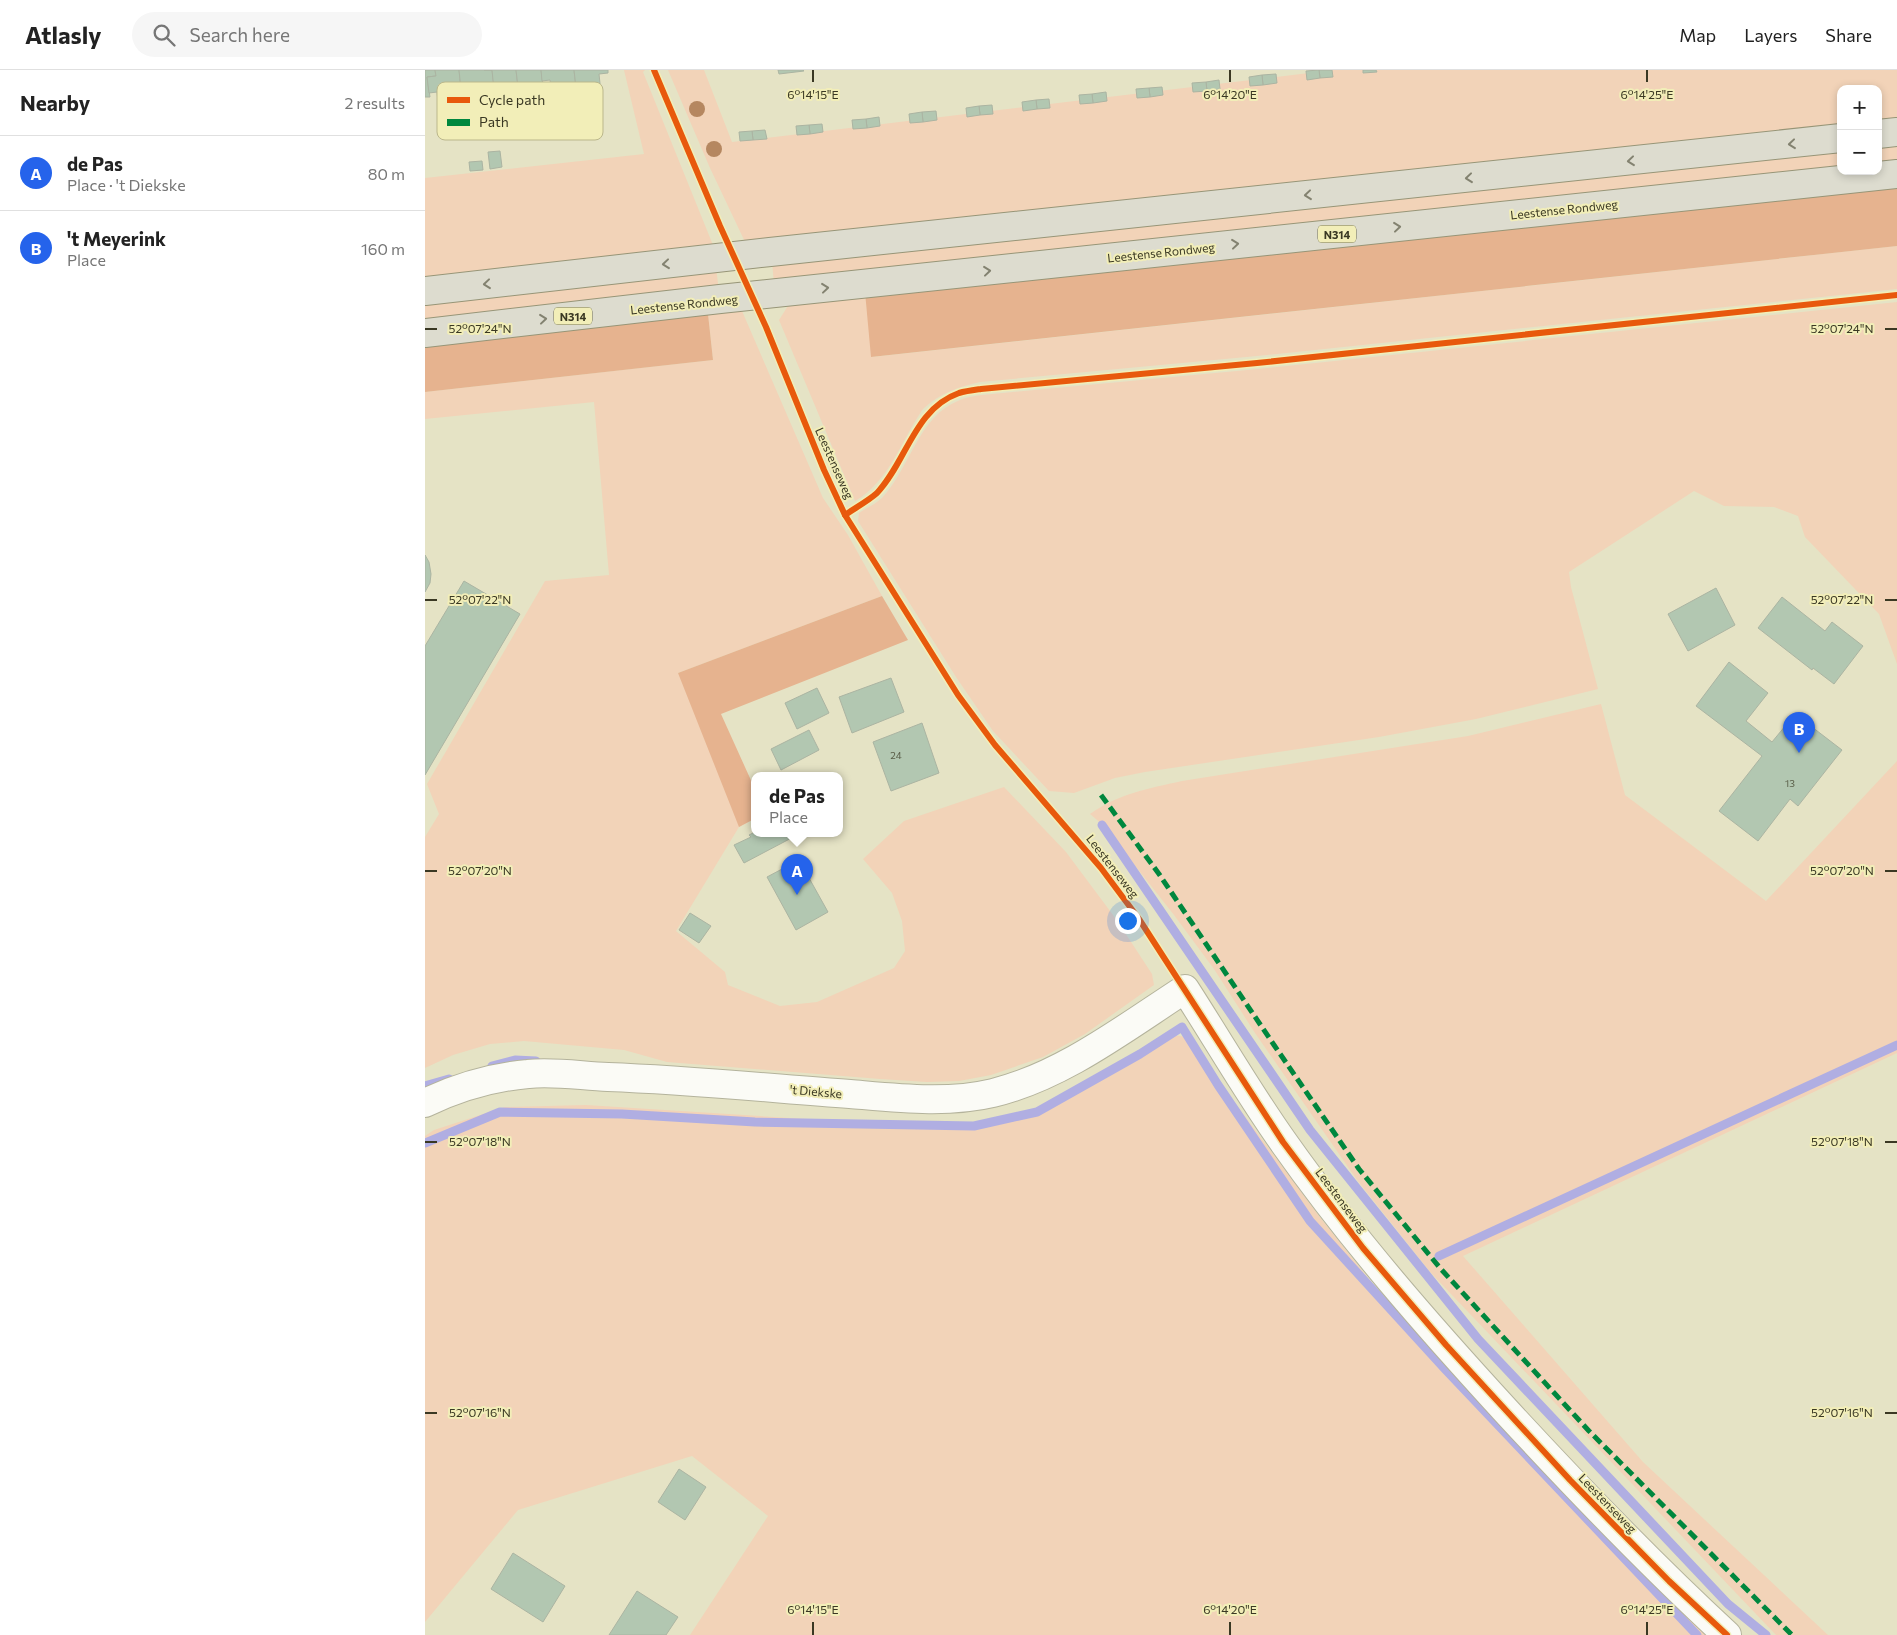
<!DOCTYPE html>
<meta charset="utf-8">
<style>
:root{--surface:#fff;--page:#f6f6f6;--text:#222;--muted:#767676;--line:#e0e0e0;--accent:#2563eb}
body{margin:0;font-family:Commissioner,sans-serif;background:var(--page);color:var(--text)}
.controls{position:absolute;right:15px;top:15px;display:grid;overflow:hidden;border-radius:10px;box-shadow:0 2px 8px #0003}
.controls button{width:45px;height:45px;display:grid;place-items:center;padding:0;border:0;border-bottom:1px solid var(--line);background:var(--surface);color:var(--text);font:25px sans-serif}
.you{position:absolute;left:702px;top:850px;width:18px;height:18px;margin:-12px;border:4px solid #fff;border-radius:50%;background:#1a73e8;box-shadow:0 0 0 8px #1a73e833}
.badge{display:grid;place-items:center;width:32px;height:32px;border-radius:50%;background:var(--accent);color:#fff;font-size:16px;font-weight:700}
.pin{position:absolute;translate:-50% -41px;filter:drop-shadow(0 1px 2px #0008)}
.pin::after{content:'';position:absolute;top:26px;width:18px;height:15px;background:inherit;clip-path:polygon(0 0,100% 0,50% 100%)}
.popup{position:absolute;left:326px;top:702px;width:92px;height:65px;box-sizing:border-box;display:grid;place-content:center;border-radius:10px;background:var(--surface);filter:drop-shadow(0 1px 4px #0005);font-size:16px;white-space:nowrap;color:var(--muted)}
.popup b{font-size:19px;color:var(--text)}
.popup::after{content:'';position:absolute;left:50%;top:100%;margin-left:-10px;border:10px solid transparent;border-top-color:var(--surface)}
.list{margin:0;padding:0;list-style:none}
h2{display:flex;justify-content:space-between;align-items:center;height:65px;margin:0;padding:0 20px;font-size:21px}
h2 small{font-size:16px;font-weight:400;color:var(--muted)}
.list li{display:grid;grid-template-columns:32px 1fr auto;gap:15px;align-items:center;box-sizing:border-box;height:75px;padding:0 20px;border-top:1px solid var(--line)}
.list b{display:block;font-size:19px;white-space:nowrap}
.list p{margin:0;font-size:16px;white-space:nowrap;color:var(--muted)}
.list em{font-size:16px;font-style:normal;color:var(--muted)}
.icon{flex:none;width:28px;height:28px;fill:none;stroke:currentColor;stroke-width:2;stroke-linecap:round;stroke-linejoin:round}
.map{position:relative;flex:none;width:1472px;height:1565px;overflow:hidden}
header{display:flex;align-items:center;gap:30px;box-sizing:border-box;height:70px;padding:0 25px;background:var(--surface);border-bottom:1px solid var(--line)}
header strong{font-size:24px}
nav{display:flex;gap:28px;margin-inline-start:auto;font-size:18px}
.search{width:350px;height:45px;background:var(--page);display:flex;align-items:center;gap:12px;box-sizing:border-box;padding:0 18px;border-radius:28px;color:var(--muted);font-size:19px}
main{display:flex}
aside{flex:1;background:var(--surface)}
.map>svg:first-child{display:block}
.green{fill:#f2d3b8}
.forest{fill:#e6b38f}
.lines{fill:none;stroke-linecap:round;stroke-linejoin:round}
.stream{stroke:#b0aee2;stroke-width:9}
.building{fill:#b2c7b1;stroke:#abb4a2}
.street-casing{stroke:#b4b39c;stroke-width:30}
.primary-casing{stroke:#979577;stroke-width:30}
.street{stroke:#fbfbf6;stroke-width:28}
.primary{stroke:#dddccf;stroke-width:28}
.quiet{stroke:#00873e;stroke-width:5;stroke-dasharray:10 5;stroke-linecap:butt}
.cycleway-casing{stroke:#f2eeb8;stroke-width:9}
.cycleway{stroke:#e8590c;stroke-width:6}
.tree{fill:#b58760}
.oneway{stroke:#838270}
.ticks{fill:none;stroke:#3a3823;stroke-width:2}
.labels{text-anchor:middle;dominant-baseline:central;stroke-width:4;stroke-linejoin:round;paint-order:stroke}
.number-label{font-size:10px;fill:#585c46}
.shield{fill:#f2eeb8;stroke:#716f50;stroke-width:1}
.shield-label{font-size:11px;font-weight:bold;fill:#3a3823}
.street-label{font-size:12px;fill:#3a3823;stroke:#f2eeb8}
.key{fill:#f2eeb8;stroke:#bbb78b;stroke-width:1}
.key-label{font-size:14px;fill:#3a3823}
.ticks-label{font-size:12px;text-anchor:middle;fill:#3a3823;stroke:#f2eeb8;stroke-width:4;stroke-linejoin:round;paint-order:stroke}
</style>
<header>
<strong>Atlasly</strong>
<div class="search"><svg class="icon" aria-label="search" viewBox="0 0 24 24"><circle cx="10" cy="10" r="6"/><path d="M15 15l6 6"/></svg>Search here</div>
<nav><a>Map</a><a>Layers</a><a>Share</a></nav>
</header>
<main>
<aside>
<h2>Nearby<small>2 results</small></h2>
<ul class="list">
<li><span class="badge">A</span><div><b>de Pas</b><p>Place · 't Diekske</p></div><em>80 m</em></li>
<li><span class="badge">B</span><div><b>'t Meyerink</b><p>Place</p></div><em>160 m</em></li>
</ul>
</aside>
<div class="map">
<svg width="1472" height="1565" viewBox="0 0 1472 1565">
<rect width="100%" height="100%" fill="#e5e3c5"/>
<g class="green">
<polygon points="199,0 220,0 218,2 290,180 0,211 0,108 219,84"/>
<polygon points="243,0 279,0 307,72 909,0 1472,0 1472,51 1453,53 1453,19 1416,19 1416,57 321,174 285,98"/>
<polygon points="1472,72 1472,95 1453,97 1453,74"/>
<polygon points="1416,77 1416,101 349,214 347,191"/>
<path d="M1472,176V219L832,286L555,312C533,317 515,323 498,339C477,369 464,412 430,431L354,250L366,231L440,222L447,287Z"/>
<polygon points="291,198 294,221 0,254 0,231"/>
<path d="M1472,232V594L1454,544L1380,467L1373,446L1349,437L1299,436L1269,421L1144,502L1146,517L1173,619L1051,649L954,667L720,702L690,708L649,723L624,721L568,661L531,607L433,451L434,443C441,438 451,434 457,428C486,397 493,346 535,330C542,327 550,326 557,325L833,299Z"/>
<polygon points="317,241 398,428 423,465 457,526 253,603 329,717 329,749 314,757 251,861 300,902 303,915 355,936 392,932 469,898 480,881 477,851 467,823 438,789 479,751 579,717 641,782 691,849 727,904 729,915 660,964 618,987 566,1005 534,1011 502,1012 455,1009 242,992 199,980 99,971 65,974 28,985 0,998 0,767 14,744 2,714 120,511 184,505 169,332 0,349 0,322 288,290 283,244"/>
<path d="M1176,634L1200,725L1341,831L1472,691V983L1038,1186L1218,1392L1403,1565H1351L1006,1203L932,1110L830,963L789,899L749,845L678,755L665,744C695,723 722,719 757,711L1043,666Z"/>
<polygon points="742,964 761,967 894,1146 966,1237 1035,1320 1126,1416 1282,1565 265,1565 343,1446 267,1386 93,1440 0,1552 0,1066 9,1060 80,1037 161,1035 522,1058 577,1051 646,1024 709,988"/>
</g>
<g class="forest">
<polygon points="1472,111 1472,176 446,287 440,222"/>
<polygon points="283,244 288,290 0,322 0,276"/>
<polygon points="457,526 483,570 296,644 329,717 329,749 314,757 253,603"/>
</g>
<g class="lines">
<g class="stream">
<polyline points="677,755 885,1060 1053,1269 1303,1534 1341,1565"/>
<polyline points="67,996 90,990 111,991"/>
<polyline points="0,1016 24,1009"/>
<polyline points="0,1073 75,1042 197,1044 330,1052 549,1056 612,1042 715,984 757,957 793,1015 885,1151 1020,1299 1272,1565"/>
<polyline points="1014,1186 1472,975"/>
</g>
</g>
<g class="building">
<polygon points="0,0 10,0 11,6 2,7 5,27 0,27"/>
<polygon points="10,0 34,0 38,39 14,41 12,22 4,23 2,7 11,6"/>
<polygon points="34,0 67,0 69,16 61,17 63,36 38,39"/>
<polygon points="59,0 91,0 93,17 69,20 67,0"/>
<polygon points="91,0 116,0 118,15 93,17"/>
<polygon points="116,0 149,0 152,26 127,29 125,10 117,11"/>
<polygon points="149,0 183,0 183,3 174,4 176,23 152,26"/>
<polygon points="353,0 378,0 379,1 354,4"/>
<polygon points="894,0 907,0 908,7 895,8"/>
<polygon points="894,0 895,8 882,10 881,1"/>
<polygon points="938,0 951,0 952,2 938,3"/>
<polygon points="851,4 852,13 838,15 837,5"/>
<polygon points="837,5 838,15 825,16 824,7"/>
<polygon points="794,10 795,19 782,21 781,12"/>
<polygon points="781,12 782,21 768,22 767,13"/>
<polygon points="737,17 738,25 725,27 724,18"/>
<polygon points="724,18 725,27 712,28 711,19"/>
<polygon points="681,22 682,31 668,33 667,24"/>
<polygon points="667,24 668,33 655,34 654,25"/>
<polygon points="624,29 625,38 612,39 611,30"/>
<polygon points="611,30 612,39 598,41 597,32"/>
<polygon points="567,35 568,44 555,45 554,36"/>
<polygon points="554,36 555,45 542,47 541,38"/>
<polygon points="511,41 512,50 498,52 497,42"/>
<polygon points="497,42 498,52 485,53 484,44"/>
<polygon points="454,47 455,56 442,58 441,49"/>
<polygon points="441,49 442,58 428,59 427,50"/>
<polygon points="397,54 398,62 385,64 384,55"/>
<polygon points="384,55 385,64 372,65 371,56"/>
<polygon points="340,60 342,69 328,70 327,61"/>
<polygon points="327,61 328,70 315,71 314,62"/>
<polygon points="75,81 77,97 65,99 63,82"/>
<polygon points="57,91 58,100 45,101 44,92"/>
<polygon points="0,485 4,492 6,504 5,513 0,522"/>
<polygon points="39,511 95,544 0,705 0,576"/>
<polygon points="1291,518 1310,555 1263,581 1243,544"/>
<polygon points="1357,527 1400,561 1407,552 1438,576 1409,614 1388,598 1387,600 1333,558"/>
<polygon points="1304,592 1343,623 1321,651 1347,672 1370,644 1417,680 1373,736 1365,729 1333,771 1294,741 1337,686 1271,636"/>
<polygon points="466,608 479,642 427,663 414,627"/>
<polygon points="392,618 404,643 372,659 360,633"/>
<polygon points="497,653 514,703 466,721 448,672"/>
<polygon points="384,660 394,680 356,700 346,679"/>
<polygon points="330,762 330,764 374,764 319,793 309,775 326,767 324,765"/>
<polygon points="374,790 403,842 371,860 342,807"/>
<polygon points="265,843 286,856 274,873 254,860"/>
<polygon points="254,1399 281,1417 260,1450 233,1432"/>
<polygon points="88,1483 140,1516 118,1552 66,1519"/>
<polygon points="212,1521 253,1547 241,1565 184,1565"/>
</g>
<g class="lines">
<g class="street-casing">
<path id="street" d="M0,1033C31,1018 68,1007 103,1004C128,1001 157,1006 183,1007C264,1010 344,1018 425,1024C472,1028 522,1034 568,1023C638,1006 701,957 760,919C793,970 824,1024 859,1073C926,1168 1003,1256 1081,1341C1152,1418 1225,1494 1302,1565"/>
</g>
<g class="primary-casing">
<g id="primary">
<polyline points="1453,64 1472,62"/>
<polyline points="0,221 345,182 1416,68"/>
<polyline points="0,263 295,229 1472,104"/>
</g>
</g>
<use href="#street" class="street"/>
<use href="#primary" class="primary"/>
<polyline class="quiet" points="676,725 734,804 849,975 934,1099 1015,1198 1164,1361 1367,1565"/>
<g class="cycleway-casing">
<g id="cycleway">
<polyline points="229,0 295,156 341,257 399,400 420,445 533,625 570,675 676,798 714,849 858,1072 938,1178 1021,1275 1145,1410 1244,1511 1302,1565"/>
<path d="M420,445C430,438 443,431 452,423C482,391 489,339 534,323C541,321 549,320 556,319L832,293L1472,225"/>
</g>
</g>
<use href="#cycleway" class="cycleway"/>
</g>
<g class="tree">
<circle cx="272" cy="39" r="8"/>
<circle cx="289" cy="79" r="8"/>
</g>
<defs><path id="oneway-chevron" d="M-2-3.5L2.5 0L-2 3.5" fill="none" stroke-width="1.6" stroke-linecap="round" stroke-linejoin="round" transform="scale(1.25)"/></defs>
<g class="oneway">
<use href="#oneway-chevron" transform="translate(1367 74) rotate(174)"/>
<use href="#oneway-chevron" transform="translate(1206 91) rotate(174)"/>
<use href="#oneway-chevron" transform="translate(1044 108) rotate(174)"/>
<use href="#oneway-chevron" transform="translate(883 125) rotate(174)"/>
<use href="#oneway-chevron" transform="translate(972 157) rotate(-6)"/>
<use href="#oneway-chevron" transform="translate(810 174) rotate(-6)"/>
<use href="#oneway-chevron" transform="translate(241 194) rotate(174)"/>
<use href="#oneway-chevron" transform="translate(562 201) rotate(-6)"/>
<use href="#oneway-chevron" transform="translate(62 214) rotate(174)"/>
<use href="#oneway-chevron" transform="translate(400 218) rotate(-6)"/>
<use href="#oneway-chevron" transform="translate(118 249) rotate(-6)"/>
</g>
<path class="ticks" d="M388,0V12M805,0V12M1222,0V12M0,259H12M1460,259H1472M0,530H12M1460,530H1472M0,801H12M1460,801H1472M0,1072H12M1460,1072H1472M0,1343H12M1460,1343H1472M388,1552V1565M805,1552V1565M1222,1552V1565"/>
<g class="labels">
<g class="number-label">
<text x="471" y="685">24</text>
<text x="1365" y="713">13</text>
</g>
<g class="shield">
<rect x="893" y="155.5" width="38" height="17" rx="4"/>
<rect x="129" y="237.5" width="38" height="17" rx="4"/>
</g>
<g class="shield-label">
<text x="912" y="164">N314</text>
<text x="148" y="246">N314</text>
</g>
<g class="street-label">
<text transform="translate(1139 139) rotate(-6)">Leestense Rondweg</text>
<text transform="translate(736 182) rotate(-6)">Leestense Rondweg</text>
<text transform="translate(259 234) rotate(-6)">Leestense Rondweg</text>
<text transform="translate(410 393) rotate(66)">Leestenseweg</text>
<text transform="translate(688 796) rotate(52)">Leestenseweg</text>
<text transform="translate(391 1021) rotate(5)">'t Diekske</text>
<text transform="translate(917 1130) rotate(53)">Leestenseweg</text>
<text transform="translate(1183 1433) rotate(46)">Leestenseweg</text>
</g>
</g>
<rect x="12" y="12" width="166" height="58" rx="8" class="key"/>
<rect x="22" y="27" width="23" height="6" fill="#e8590c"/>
<rect x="22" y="49" width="23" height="7" fill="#00873e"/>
<g class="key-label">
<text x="54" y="35">Cycle path</text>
<text x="54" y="57">Path</text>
</g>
<g class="ticks-label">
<text x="388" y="29">6°14'15"E</text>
<text x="805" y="29">6°14'20"E</text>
<text x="1222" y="29">6°14'25"E</text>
<text x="55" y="263">52°07'24"N</text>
<text x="1417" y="263">52°07'24"N</text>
<text x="55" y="534">52°07'22"N</text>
<text x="1417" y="534">52°07'22"N</text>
<text x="55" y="805">52°07'20"N</text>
<text x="1417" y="805">52°07'20"N</text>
<text x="55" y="1076">52°07'18"N</text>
<text x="1417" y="1076">52°07'18"N</text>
<text x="55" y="1347">52°07'16"N</text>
<text x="1417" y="1347">52°07'16"N</text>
<text x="388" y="1544">6°14'15"E</text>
<text x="805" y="1544">6°14'20"E</text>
<text x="1222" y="1544">6°14'25"E</text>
</g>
</svg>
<div class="controls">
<button>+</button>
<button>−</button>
</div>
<div class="you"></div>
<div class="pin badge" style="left:372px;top:825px">A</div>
<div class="popup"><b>de Pas</b>Place</div>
<div class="pin badge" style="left:1374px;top:683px">B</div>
</div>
</main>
